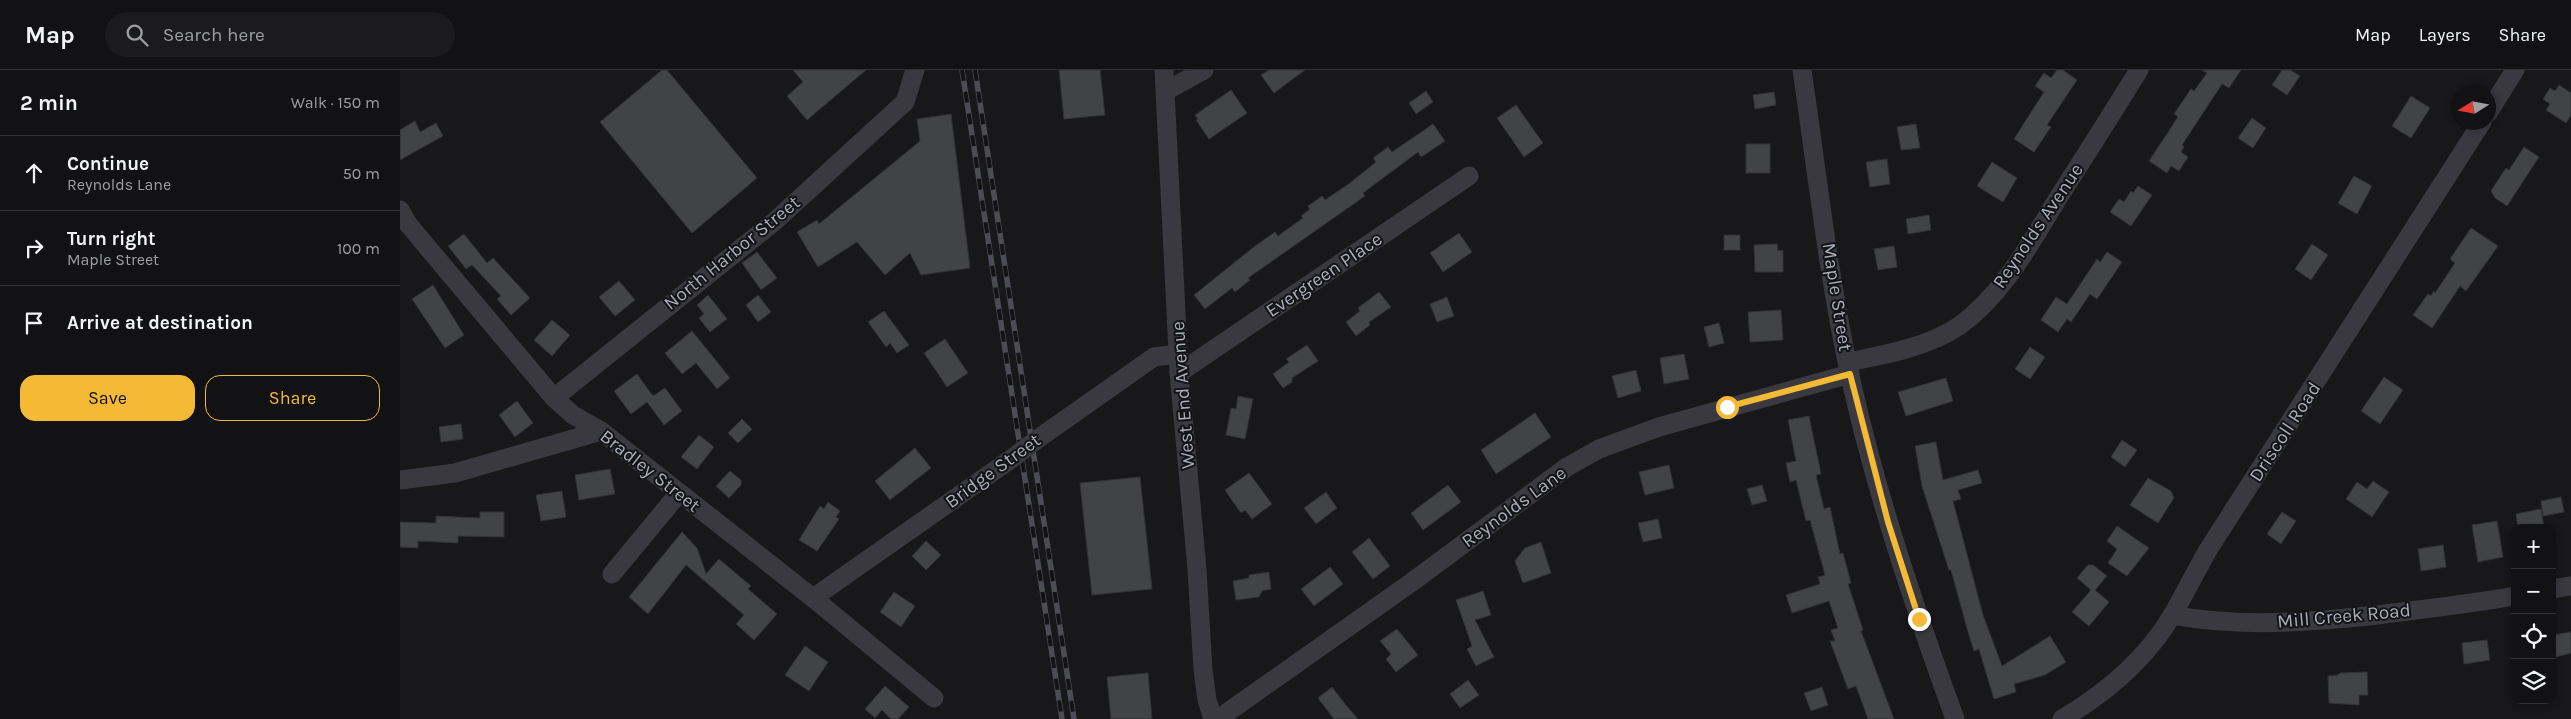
<!DOCTYPE html>
<meta charset="utf-8">
<style>
:root{--surface:#121214;--page:#1b1b1d;--text:#f1f3f6;--muted:#9c9ea0;--line:#313234;--accent:#f5ba35}
body{margin:0;font-family:Karla,sans-serif;background:var(--page);color:var(--text)}
.controls{position:absolute;right:15px;bottom:15px;display:grid;overflow:hidden;border-radius:10px;box-shadow:0 2px 8px #0003}
.controls button{width:45px;height:45px;display:grid;place-items:center;padding:0;border:0;border-bottom:1px solid var(--line);background:var(--surface);color:var(--text);font:25px sans-serif}
.compass{position:absolute;left:2051px;top:15px;width:45px;height:45px;border-radius:50%;background:var(--surface);box-shadow:0 2px 8px #0003;rotate:259deg}
.stop{position:absolute;width:15px;height:15px;margin:-11px;border:4px solid #f5ba35;border-radius:50%;background:#fff}
.stop.end{background:#f5ba35;border-color:#fff;box-shadow:0 1px 5px #0008}
.list{margin:0;padding:0;list-style:none}
h2{display:flex;justify-content:space-between;align-items:center;height:65px;margin:0;padding:0 20px;font-size:21px}
h2 small{font-size:16px;font-weight:400;color:var(--muted)}
.list li{display:grid;grid-template-columns:32px 1fr auto;gap:15px;align-items:center;box-sizing:border-box;height:75px;padding:0 20px;border-top:1px solid var(--line)}
.list b{display:block;font-size:19px;white-space:nowrap}
.list p{margin:0;font-size:16px;white-space:nowrap;color:var(--muted)}
.list em{font-size:16px;font-style:normal;color:var(--muted)}
.actions{display:flex;gap:10px;padding:15px 20px}
.actions a{flex:1;padding:11px 0;border:1px solid var(--accent);border-radius:15px;text-align:center;font-size:18px;color:var(--accent)}
.actions .main{background:var(--accent);color:#111}
.icon{flex:none;width:28px;height:28px;fill:none;stroke:currentColor;stroke-width:2;stroke-linecap:round;stroke-linejoin:round}
.map{position:relative;flex:none;width:2171px;height:649px;overflow:hidden}
header{display:flex;align-items:center;gap:30px;box-sizing:border-box;height:70px;padding:0 25px;background:var(--surface);border-bottom:1px solid var(--line)}
header strong{font-size:24px}
nav{display:flex;gap:28px;margin-inline-start:auto;font-size:18px}
.search{width:350px;height:45px;background:var(--page);display:flex;align-items:center;gap:12px;box-sizing:border-box;padding:0 18px;border-radius:28px;color:var(--muted);font-size:19px}
main{display:flex}
aside{flex:1;background:var(--surface)}
.map>svg:first-child{display:block}
.building{fill:#424347;stroke:#323236}
.lines{fill:none;stroke-linecap:round;stroke-linejoin:round}
.minor{stroke:#39393f;stroke-width:19}
.rail-casing{stroke:#4c4d54;stroke-width:5.5}
.rail{stroke:#131315;stroke-width:4;stroke-dasharray:11;stroke-linecap:butt}
.minor-bridge{stroke:#39393f;stroke-width:19}
.route{stroke:#f5ba35;stroke-width:6}
.labels{text-anchor:middle;dominant-baseline:central;stroke-width:4;stroke-linejoin:round;paint-order:stroke}
.street-label{font-size:19px;fill:#aaaeba;stroke:#131315}
</style>
<header>
<strong>Map</strong>
<div class="search"><svg class="icon" aria-label="search" viewBox="0 0 24 24"><circle cx="10" cy="10" r="6"/><path d="M15 15l6 6"/></svg>Search here</div>
<nav><a>Map</a><a>Layers</a><a>Share</a></nav>
</header>
<main>
<aside>
<h2>2 min<small>Walk · 150 m</small></h2>
<ul class="list">
<li><svg class="icon" aria-label="ahead" viewBox="0 0 24 24"><path d="M12 20V5M6 11l6-6 6 6"/></svg><div><b>Continue</b><p>Reynolds Lane</p></div><em>50 m</em></li>
<li><svg class="icon" aria-label="right" viewBox="0 0 24 24"><path d="M7 20v-9h11M14 6l5 5-5 5"/></svg><div><b>Turn right</b><p>Maple Street</p></div><em>100 m</em></li>
<li><svg class="icon" aria-label="arrive" viewBox="0 0 24 24"><path d="M6 21V4h12l-3 4 3 4H6"/></svg><div><b>Arrive at destination</b></div></li>
</ul>
<div class="actions"><a class="main">Save</a><a>Share</a></div>
</aside>
<div class="map">
<svg width="2171" height="649" viewBox="0 0 2171 649">
<rect width="100%" height="100%" fill="#18181a"/>
<g class="building">
<polygon points="262,0 267,0 357,108 292,163 200,52"/>
<polygon points="393,0 466,0 407,50 387,26 403,12"/>
<polygon points="659,0 700,0 705,45 664,49"/>
<polygon points="869,0 905,0 874,23 861,5"/>
<polygon points="1657,0 1663,0 1677,10 1647,55 1651,57 1634,82 1614,69 1644,22 1635,16 1644,3 1651,8"/>
<polygon points="1802,0 1841,0 1829,18 1822,14 1782,75 1784,77 1781,82 1788,87 1779,101 1771,96 1767,103 1749,91 1778,47 1774,44 1791,19 1794,21 1807,3"/>
<polygon points="1882,0 1890,0 1900,6 1887,25 1872,15"/>
<polygon points="2159,15 2171,23 2171,45 2166,53 2146,40 2150,34 2143,29 2150,18 2155,21"/>
<polygon points="831,20 847,43 809,69 796,50 798,49 795,45"/>
<polygon points="1026,21 1033,32 1016,44 1009,33"/>
<polygon points="1374,22 1376,35 1355,39 1353,25"/>
<polygon points="2011,26 2030,38 2011,68 1992,56"/>
<polygon points="1116,35 1143,73 1124,87 1097,48"/>
<polygon points="551,44 570,198 521,205 510,183 485,205 457,172 418,197 397,162 417,150 419,154 520,71 517,49"/>
<polygon points="1852,48 1866,58 1853,78 1838,68"/>
<polygon points="15,51 20,62 36,53 43,66 0,90 0,60"/>
<polygon points="1033,54 1045,71 1021,87 1018,82 963,123 965,126 848,208 850,210 835,222 832,218 805,239 794,225 855,176 875,162 878,166 903,148 901,146 910,139 908,136 922,126 925,130 950,113 976,92 973,88 988,77 992,82"/>
<polygon points="1516,54 1520,78 1501,80 1497,57"/>
<rect x="1346" y="74" width="24" height="29"/>
<polygon points="2124,77 2139,87 2107,136 2095,128 2091,121 2106,98 2109,100"/>
<polygon points="1487,89 1490,114 1470,117 1466,92"/>
<polygon points="1592,92 1617,108 1603,132 1577,116"/>
<polygon points="1954,106 1972,116 1957,144 1938,133"/>
<polygon points="1738,116 1752,125 1731,156 1710,142 1719,129 1724,132 1731,121 1733,123"/>
<polygon points="1529,145 1531,160 1508,164 1506,149"/>
<polygon points="2071,158 2098,176 2066,221 2060,216 2032,258 2013,245 2028,224 2031,226 2034,221 2035,223 2055,193 2050,189"/>
<polygon points="1059,163 1072,182 1043,202 1030,183"/>
<polygon points="64,164 87,193 93,188 130,228 111,245 97,229 101,226 72,195 66,199 48,176"/>
<rect x="1324" y="165" width="16" height="15"/>
<polygon points="1377,174 1378,181 1383,180 1383,202 1355,202 1354,175"/>
<polygon points="1912,174 1928,185 1911,210 1895,199"/>
<polygon points="1494,176 1497,197 1478,200 1474,179"/>
<polygon points="357,182 377,208 361,220 342,193"/>
<polygon points="1707,182 1722,192 1697,229 1690,224 1671,252 1667,249 1658,262 1641,250 1656,227 1667,234 1697,189 1700,192"/>
<polygon points="219,211 235,230 215,246 199,227"/>
<polygon points="33,215 64,265 45,278 12,229"/>
<polygon points="979,222 991,237 969,252 970,255 956,266 946,252 960,241 958,238"/>
<polygon points="308,225 327,249 310,262 299,248 304,244 297,235"/>
<polygon points="358,225 371,242 358,252 346,235"/>
<polygon points="1047,227 1054,246 1037,252 1030,234"/>
<polygon points="1381,240 1383,270 1350,272 1348,242"/>
<polygon points="484,241 509,275 497,283 490,273 486,277 468,252"/>
<polygon points="152,250 170,265 152,286 134,270"/>
<polygon points="1319,253 1324,273 1309,277 1304,257"/>
<polygon points="292,261 330,308 317,319 296,293 282,304 265,283"/>
<polygon points="545,269 568,303 547,317 524,283"/>
<polygon points="907,275 918,291 892,308 892,312 883,318 873,304 889,292 886,289"/>
<polygon points="1630,277 1645,287 1630,309 1615,299"/>
<polygon points="1284,284 1289,309 1264,314 1260,288"/>
<polygon points="1236,300 1241,321 1218,328 1212,306"/>
<polygon points="237,304 253,326 265,318 282,341 264,355 247,332 231,344 214,321"/>
<polygon points="1984,307 2003,320 1980,354 1961,341"/>
<polygon points="1546,308 1553,331 1506,346 1498,322"/>
<polygon points="838,326 853,329 845,369 826,365 831,338 836,339"/>
<polygon points="117,331 133,353 115,367 99,345"/>
<polygon points="1135,343 1151,367 1096,404 1081,380"/>
<polygon points="1409,346 1421,404 1416,405 1424,439 1430,437 1440,484 1443,483 1451,513 1448,514 1463,560 1461,561 1494,649 1468,649 1456,616 1448,619 1430,571 1435,571 1431,560 1438,558 1429,531 1392,543 1386,525 1420,514 1418,507 1425,505 1410,450 1406,451 1396,410 1390,412 1386,393 1396,391 1388,350"/>
<polygon points="342,349 352,359 338,373 328,363"/>
<polygon points="61,354 63,369 41,372 39,357"/>
<polygon points="299,365 314,377 297,399 281,387"/>
<polygon points="1722,370 1737,380 1725,397 1711,387"/>
<polygon points="1536,372 1543,410 1578,400 1582,413 1558,420 1561,429 1553,431 1583,545 1602,596 1650,566 1666,592 1645,605 1614,614 1616,622 1594,629 1579,579 1574,581 1568,562 1551,500 1549,500 1522,416 1515,376"/>
<polygon points="515,378 531,398 490,430 475,411"/>
<polygon points="1269,395 1274,418 1245,425 1239,402"/>
<polygon points="210,399 215,424 179,430 175,405"/>
<polygon points="330,401 341,410 341,415 329,428 316,416"/>
<polygon points="849,403 872,434 852,449 845,440 841,443 825,420"/>
<polygon points="740,407 752,519 692,525 680,413"/>
<polygon points="1748,408 1771,421 1774,428 1758,453 1730,435"/>
<polygon points="1973,411 1989,422 1972,447 1946,429 1957,412 1967,419"/>
<polygon points="1048,415 1061,432 1023,460 1011,443"/>
<polygon points="1362,415 1367,431 1352,435 1347,419"/>
<polygon points="162,421 166,447 141,451 136,425"/>
<polygon points="926,422 937,438 916,454 904,438"/>
<polygon points="2161,427 2164,442 2143,446 2141,431"/>
<polygon points="428,432 440,441 436,447 439,449 417,481 399,470 420,436 424,439"/>
<polygon points="2141,439 2144,458 2118,458 2116,444"/>
<polygon points="80,442 104,442 104,467 58,466 58,473 18,471 18,478 0,477 0,452 36,453 36,446 80,448"/>
<polygon points="1882,442 1896,451 1881,474 1867,464"/>
<polygon points="1258,449 1262,468 1243,472 1238,453"/>
<polygon points="2097,451 2103,487 2078,492 2072,455"/>
<polygon points="1717,456 1749,478 1727,506 1708,493 1717,479 1707,471"/>
<polygon points="282,462 297,478 306,504 319,489 351,516 348,519 377,544 354,570 336,554 344,545 286,495 248,544 229,527"/>
<polygon points="969,468 990,496 973,509 952,482"/>
<polygon points="526,471 541,485 526,500 512,486"/>
<polygon points="1141,472 1151,503 1123,513 1115,491 1125,478"/>
<polygon points="2043,475 2046,497 2021,501 2018,479"/>
<polygon points="1688,495 1693,495 1707,506 1695,520 1709,532 1689,556 1672,542 1691,520 1677,508"/>
<polygon points="930,497 943,514 914,536 901,519"/>
<polygon points="869,502 871,519 862,521 859,527 836,530 833,511 849,508 849,505"/>
<polygon points="1083,521 1091,545 1075,550 1094,587 1076,596 1067,579 1072,576 1056,530"/>
<polygon points="494,522 515,536 501,557 480,542"/>
<polygon points="997,559 1018,585 996,602 986,589 991,584 980,571"/>
<polygon points="2171,562 2171,583 2152,588 2152,565"/>
<polygon points="2087,570 2090,590 2064,594 2062,573"/>
<polygon points="405,576 428,592 409,621 385,605"/>
<polygon points="1967,602 1968,625 1959,625 1959,635 1929,633 1928,606 1938,605 1940,603"/>
<polygon points="748,603 752,649 711,649 707,607"/>
<polygon points="1068,610 1079,625 1060,638 1050,624"/>
<polygon points="485,616 509,637 498,649 491,649 482,640 475,648 465,639"/>
<polygon points="932,617 945,634 958,649 934,649 918,628"/>
<polygon points="1422,617 1428,635 1411,641 1404,623"/>
</g>
<g class="lines">
<g class="minor">
<polyline points="764,0 779,303 797,499 803,600 807,630 813,649"/>
<path d="M1402,0C1417,102 1428,205 1450,306C1476,423 1514,536 1555,649"/>
<polyline points="766,21 804,0"/>
<polyline points="2088,43 2115,0"/>
<polyline points="0,140 8,154 154,328 173,345 201,361 413,528 534,628"/>
<path d="M1448,292C1484,285 1528,277 1559,256C1604,224 1632,170 1660,125C1687,83 1713,42 1739,0"/>
<polyline points="779,303 1069,106"/>
<polyline points="154,328 375,151 505,32 515,0"/>
<polyline points="639,368 754,287 778,284"/>
<polyline points="0,410 55,403 201,361"/>
<polyline points="212,504 279,423"/>
<polyline points="2152,519 2171,516"/>
<polyline points="413,528 614,387"/>
<path d="M1772,545C1841,558 1910,552 1978,545C2024,539 2069,534 2115,526"/>
<polyline points="818,649 1012,512 1167,397 1199,379 1259,357 1450,304"/>
<path d="M1662,649C1706,623 1747,588 1773,544C1785,523 1796,501 1808,480L2082,52"/>
</g>
<g class="rail-casing">
<g id="rail">
<polyline points="562,0 662,649"/>
<polyline points="575,0 674,649"/>
</g>
</g>
<use href="#rail" class="rail"/>
<polyline class="minor-bridge" points="614,387 639,368"/>
</g>
<g class="lines">
<polyline class="route" points="1327,337 1450,304 1488,452 1519,549"/>
</g>
<g class="labels">
<g class="street-label">
<text transform="translate(1638 156) rotate(-56)">Reynolds Avenue</text>
<text transform="translate(332 183) rotate(-39)">North Harbor Street</text>
<text transform="translate(924 205) rotate(-34)">Evergreen Place</text>
<text transform="translate(1437 227) rotate(81)">Maple Street</text>
<text transform="translate(783 325) rotate(-94)">West End Avenue</text>
<text transform="translate(1885 362) rotate(-57)">Driscoll Road</text>
<text transform="translate(250 401) rotate(38)">Bradley Street</text>
<text transform="translate(593 401) rotate(-36)">Bridge Street</text>
<text transform="translate(1114 437) rotate(-36)">Reynolds Lane</text>
<text transform="translate(1944 546) rotate(-5)">Mill Creek Road</text>
</g>
</g>
</svg>
<div class="controls">
<button>+</button>
<button>−</button>
<button><svg class="icon" aria-label="locate" viewBox="0 0 24 24"><circle cx="12" cy="12" r="6"/><path d="M12 2v4M12 18v4M2 12h4M18 12h4"/></svg></button>
<button><svg class="icon" aria-label="layers" viewBox="0 0 24 24"><path d="M12 4l9 5-9 5-9-5zM3 14l9 5 9-5"/></svg></button>
</div>
<svg class="compass" viewBox="-18 -18 36 36"><path d="M0-13l5 13h-10z" fill="#e53935"/><path d="M0 13l5-13h-10z" fill="#9c9ea0"/></svg>
<div class="stop" style="left:1327px;top:337px"></div>
<div class="stop end" style="left:1519px;top:549px"></div>
</div>
</main>
